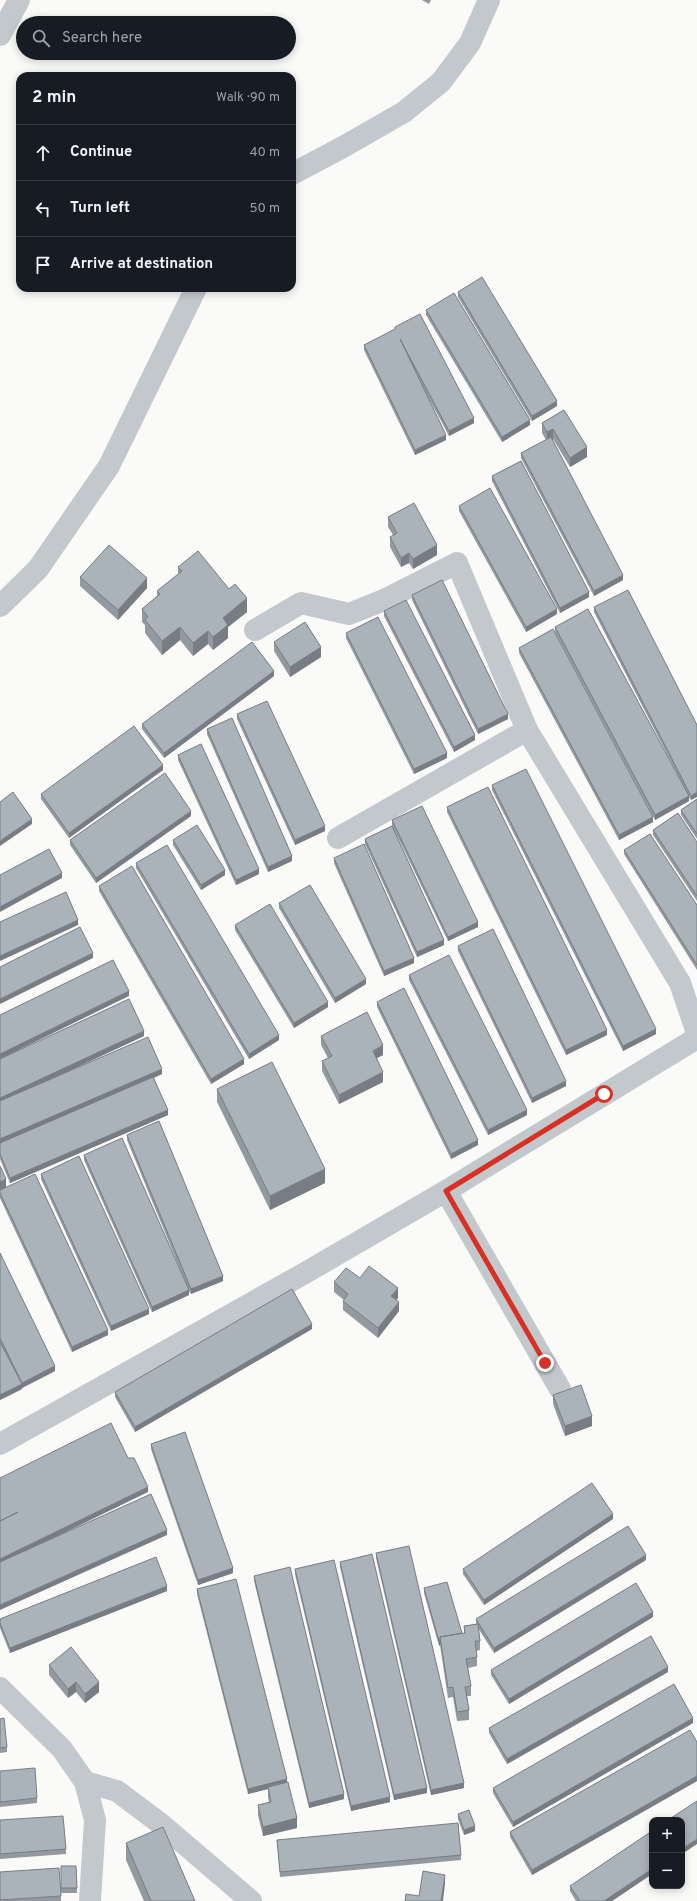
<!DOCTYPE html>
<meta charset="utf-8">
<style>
:root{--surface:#171b24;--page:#20242c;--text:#f1f3f6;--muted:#9ea1a6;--line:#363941}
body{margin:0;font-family:Overpass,sans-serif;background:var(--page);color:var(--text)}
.controls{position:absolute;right:12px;bottom:12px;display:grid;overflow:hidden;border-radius:8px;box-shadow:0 2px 10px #0003}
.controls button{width:36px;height:36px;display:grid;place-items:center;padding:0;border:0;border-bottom:1px solid var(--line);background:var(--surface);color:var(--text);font:20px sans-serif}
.stop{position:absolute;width:12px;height:12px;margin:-9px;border:3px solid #d93025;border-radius:50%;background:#fff}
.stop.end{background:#d93025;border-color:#fff;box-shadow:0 1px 4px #0008}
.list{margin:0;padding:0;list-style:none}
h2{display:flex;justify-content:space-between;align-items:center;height:52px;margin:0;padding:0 16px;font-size:17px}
h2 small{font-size:13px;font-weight:400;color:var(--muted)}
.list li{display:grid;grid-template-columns:26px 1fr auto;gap:12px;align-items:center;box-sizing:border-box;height:56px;padding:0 16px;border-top:1px solid var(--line)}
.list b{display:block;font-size:15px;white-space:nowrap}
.list em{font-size:13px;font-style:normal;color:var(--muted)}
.icon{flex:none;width:22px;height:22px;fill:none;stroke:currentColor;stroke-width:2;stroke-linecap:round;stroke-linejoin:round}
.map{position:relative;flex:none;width:697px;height:1901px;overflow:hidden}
.search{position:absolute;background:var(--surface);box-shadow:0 2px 10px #0003;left:16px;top:16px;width:280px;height:44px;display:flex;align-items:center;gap:10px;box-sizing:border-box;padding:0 14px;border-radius:22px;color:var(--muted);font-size:15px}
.panel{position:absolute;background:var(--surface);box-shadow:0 2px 10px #0003;left:16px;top:72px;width:280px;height:220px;border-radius:12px}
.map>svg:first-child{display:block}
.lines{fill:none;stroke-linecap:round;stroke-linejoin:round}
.minor{stroke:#c3c8cc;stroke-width:22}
.wall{fill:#929a9f}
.shaded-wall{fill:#777d82}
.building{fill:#aab3b9;stroke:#777d82}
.route{stroke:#d93025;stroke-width:5}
</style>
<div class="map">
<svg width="697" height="1901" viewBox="0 0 697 1901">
<rect width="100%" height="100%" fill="#fafaf8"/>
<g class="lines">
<g class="minor">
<polyline points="0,35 19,0"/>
<polyline points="292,174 343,147 404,112 441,82 470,43 489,0"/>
<polyline points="0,606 38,569 109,466 196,288"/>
<polyline points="255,630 301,603 349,614 384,600 457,563 527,730"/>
<polyline points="338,838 527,730 680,983 697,1033"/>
<polyline points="446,1191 560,1389"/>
<polyline points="0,1444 298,1277 446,1191 697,1038"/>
<polyline points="0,1688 62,1749 85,1782 95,1820 90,1901"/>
<polyline points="85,1782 117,1791 161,1824 251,1901"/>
</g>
</g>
<g class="wall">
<polygon points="422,0 431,0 429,4"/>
<polygon points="458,292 557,406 532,421 458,297"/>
<polygon points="426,310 530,425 502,442 426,315"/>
<polygon points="395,327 474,423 449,436 426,393 446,440 415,455 364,350 364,345 395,330"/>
<polygon points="564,410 587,457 570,467 553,439 552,439 623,580 594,596 521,458 521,453 546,440 542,433 542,423"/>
<polygon points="492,476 589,597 560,613 492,481"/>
<polygon points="459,506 557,614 526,632 459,511"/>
<polygon points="388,517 437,555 413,569 409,563 401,567 390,547 390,537 393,535 388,527"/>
<polygon points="178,567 247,612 228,627 228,638 213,650 208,644 193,656 180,640 162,655 145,633 145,625 142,622 142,609 157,596 157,591 178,574"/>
<polygon points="80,577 147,588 118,620 80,586"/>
<polygon points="412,595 508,719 478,734 412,600"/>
<polygon points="594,607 697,725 691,800 689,797 689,801 655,820 555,632 555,627 684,787 594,612"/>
<polygon points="384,611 475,740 454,752 384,616"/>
<polygon points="346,633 447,758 414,774 346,638"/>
<polygon points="274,642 321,657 290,677 274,651"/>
<polygon points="519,648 653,822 619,840 519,653"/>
<polygon points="274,676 164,758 142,729 142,724"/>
<polygon points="237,714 325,831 295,845 237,719"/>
<polygon points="207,729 292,861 268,872 207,734"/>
<polygon points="178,755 259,874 236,885 178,760"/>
<polygon points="163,770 69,838 41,799 41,794"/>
<polygon points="492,785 656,1034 623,1051 492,790"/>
<polygon points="697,799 697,839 681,815 681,810"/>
<polygon points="447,807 607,1035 566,1055 447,812"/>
<polygon points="191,816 96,883 70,845 70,840"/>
<polygon points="392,820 478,927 448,941 393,827 444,945 417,957 365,844 365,839 392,826"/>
<polygon points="653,830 697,842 697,901 653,835"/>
<polygon points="173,840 225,875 201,890 173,845"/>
<polygon points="624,850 697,905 697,970 624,854"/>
<polygon points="334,858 414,963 384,976 334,863"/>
<polygon points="136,863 279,1040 249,1059 136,868"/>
<polygon points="99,886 244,1064 211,1084 99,891"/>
<polygon points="279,903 366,984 335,1003 279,908"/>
<polygon points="235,925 328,1007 294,1028 235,930"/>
<polygon points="458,946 566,1086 532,1103 458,951"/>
<polygon points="409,975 527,1115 488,1135 409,980"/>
<polygon points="377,1002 478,1145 451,1159 377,1007"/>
<polygon points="144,1036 69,1071 162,1074 154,1078 168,1115 10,1183 0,1159 0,1059"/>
<polygon points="321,1036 383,1055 377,1058 383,1082 339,1104 322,1071 322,1061 328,1058 321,1045"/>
<polygon points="217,1089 325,1183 270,1210 217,1102"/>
<polygon points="127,1135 223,1281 191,1294 189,1291 189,1295 152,1312 84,1160 84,1155 185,1281 127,1140"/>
<polygon points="0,1166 6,1187 108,1335 72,1352 0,1198"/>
<polygon points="41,1174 149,1314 111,1331 41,1179"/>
<polygon points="0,1253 55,1371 22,1388 22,1387 22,1389 0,1400"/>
<polygon points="360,1278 398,1298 396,1300 399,1311 378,1338 343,1310 343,1301 344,1300 334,1292 334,1282"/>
<polygon points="312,1329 135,1432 115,1397 115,1392"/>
<polygon points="553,1395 592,1426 565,1436 553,1404"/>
<polygon points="151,1444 233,1573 198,1585 151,1449"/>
<polygon points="613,1519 484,1605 463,1574 463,1569"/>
<polygon points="376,1553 464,1788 431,1795 376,1558"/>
<polygon points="646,1560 494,1653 478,1628 480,1641 480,1650 476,1651 477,1657 477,1666 468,1668 471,1686 471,1696 467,1696 469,1710 469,1720 457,1721 453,1697 448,1698 440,1645 439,1646 424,1593 424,1588 462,1633 464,1633 464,1626 476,1624 476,1619"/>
<polygon points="340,1562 427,1793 394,1800 340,1567"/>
<polygon points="295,1569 390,1802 351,1811 295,1574"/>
<polygon points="254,1576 344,1799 309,1808 254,1581"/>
<polygon points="197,1589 287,1783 297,1828 263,1836 258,1815 258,1805 269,1802 268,1797 268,1789 248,1794 197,1594"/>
<polygon points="167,1591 10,1653 0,1628 0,1619"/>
<polygon points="653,1617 509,1704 491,1675 491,1670"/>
<polygon points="49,1665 99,1692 85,1703 76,1692 68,1698 49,1675"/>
<polygon points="668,1672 507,1764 489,1733 489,1728"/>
<polygon points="0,1719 7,1747 7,1752 0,1753"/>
<polygon points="693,1723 513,1827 493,1793 493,1788"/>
<polygon points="697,1742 697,1781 532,1875 510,1837 510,1832"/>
<polygon points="0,1771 37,1798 37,1803 0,1807"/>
<polygon points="458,1814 475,1831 464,1835 458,1819"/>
<polygon points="0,1820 66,1849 66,1854 0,1859"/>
<polygon points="277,1840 461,1855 461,1860 280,1877"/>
<polygon points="126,1843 195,1901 144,1901 126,1860"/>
<polygon points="61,1866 76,1866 77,1893 61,1893"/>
<polygon points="0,1872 61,1896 61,1901 0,1901"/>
<polygon points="652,1874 612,1901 576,1901 570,1891 570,1886"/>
</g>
<g class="shaded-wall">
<polygon points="557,401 557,406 532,421 532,416"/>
<polygon points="474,418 474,423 449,436 449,431"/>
<polygon points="530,420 530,425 502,442 502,437"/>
<polygon points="553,429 553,439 547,442 547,432"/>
<polygon points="446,435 446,440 415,455 415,450"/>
<polygon points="587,447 587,457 570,467 570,458"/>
<polygon points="437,545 437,555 413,569 413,559"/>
<polygon points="409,553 409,563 401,567 401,558"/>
<polygon points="623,575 623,580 594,596 594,591"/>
<polygon points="147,578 147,588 118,620 118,610"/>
<polygon points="589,592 589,597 560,613 560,608"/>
<polygon points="247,598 247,612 228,627 228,638 213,650 213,637 223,618"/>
<polygon points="557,609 557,614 526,632 526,627"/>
<polygon points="180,627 180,640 162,655 162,641"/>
<polygon points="208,631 208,644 193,656 193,643"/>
<polygon points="321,647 321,657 290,677 290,667"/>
<polygon points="274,671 274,676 164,758 164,753"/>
<polygon points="508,714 508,719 478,734 478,729"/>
<polygon points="475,735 475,740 454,752 454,747"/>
<polygon points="447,753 447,758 414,774 414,769"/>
<polygon points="163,765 163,770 69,838 69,833"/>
<polygon points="697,792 697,797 691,800 691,796"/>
<polygon points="689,796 689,801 655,820 655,815"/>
<polygon points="191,811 191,816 96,883 96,878"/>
<polygon points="653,817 653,822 619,840 619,835"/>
<polygon points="32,819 32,824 0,846 0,841"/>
<polygon points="325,826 325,831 295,845 295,840"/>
<polygon points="292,856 292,861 268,872 268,867"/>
<polygon points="259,869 259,874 236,885 236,880"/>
<polygon points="225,870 225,875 201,890 201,885"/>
<polygon points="62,873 62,878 0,912 0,907"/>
<polygon points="78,920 78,925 0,961 0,956"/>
<polygon points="478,922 478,927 448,941 448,937"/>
<polygon points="444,940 444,945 417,957 417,952"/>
<polygon points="93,953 93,958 0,1004 0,999"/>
<polygon points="414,958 414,963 384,976 384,971"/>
<polygon points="366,979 366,984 335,1003 335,998"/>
<polygon points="129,991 129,996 0,1059 0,1054"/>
<polygon points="328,1002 328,1007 294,1028 294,1023"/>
<polygon points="656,1029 656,1034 623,1051 623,1046"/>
<polygon points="607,1030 607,1035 566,1055 566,1050"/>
<polygon points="144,1031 144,1036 0,1103 0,1098"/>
<polygon points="279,1035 279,1040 249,1059 249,1054"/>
<polygon points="383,1045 383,1055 373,1060 373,1051"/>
<polygon points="244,1059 244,1064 211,1084 211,1079"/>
<polygon points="162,1069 162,1074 0,1144 0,1139"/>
<polygon points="383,1072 383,1082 339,1104 339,1095"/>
<polygon points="566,1081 566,1086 532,1103 532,1098"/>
<polygon points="168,1110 168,1115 10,1183 10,1178"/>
<polygon points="527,1110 527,1115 488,1135 488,1130"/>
<polygon points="478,1140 478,1145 451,1159 451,1154"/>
<polygon points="325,1169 325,1183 270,1210 270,1196"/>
<polygon points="6,1179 6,1188 0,1191 0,1182"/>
<polygon points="223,1276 223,1281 191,1294 191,1289"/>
<polygon points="398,1288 398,1298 391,1306 391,1296"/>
<polygon points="189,1290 189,1295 152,1312 152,1307"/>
<polygon points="399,1302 399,1311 378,1338 378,1328"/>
<polygon points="149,1309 149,1314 111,1331 111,1326"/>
<polygon points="312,1324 312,1329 135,1432 135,1427"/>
<polygon points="108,1330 108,1335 72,1352 72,1347"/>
<polygon points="55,1366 55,1371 22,1388 22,1383"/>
<polygon points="22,1384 22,1389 0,1400 0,1395"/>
<polygon points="592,1416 592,1426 565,1436 565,1426"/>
<polygon points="148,1487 148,1492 0,1564 0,1559"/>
<polygon points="613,1514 613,1519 484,1605 484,1600"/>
<polygon points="167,1530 167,1535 0,1610 0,1605"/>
<polygon points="646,1555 646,1560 494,1653 494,1648"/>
<polygon points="233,1568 233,1573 198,1585 198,1580"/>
<polygon points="167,1586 167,1591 10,1653 10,1648"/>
<polygon points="653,1612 653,1617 509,1704 509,1699"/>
<polygon points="440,1640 440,1645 439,1646 439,1641"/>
<polygon points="668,1667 668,1672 507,1764 507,1759"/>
<polygon points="76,1682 76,1692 68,1698 68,1689"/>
<polygon points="99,1682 99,1692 85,1703 85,1694"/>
<polygon points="693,1718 693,1723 513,1827 513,1822"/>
<polygon points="697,1776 697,1781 532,1875 532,1870"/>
<polygon points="287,1779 287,1784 248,1794 248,1789"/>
<polygon points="464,1783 464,1788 431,1795 431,1790"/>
<polygon points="427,1788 427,1793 394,1800 394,1795"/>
<polygon points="344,1794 344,1799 309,1808 309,1803"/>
<polygon points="390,1797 390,1802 351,1811 351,1806"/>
<polygon points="297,1818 297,1828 263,1836 263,1827"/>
<polygon points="475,1826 475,1831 464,1835 464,1830"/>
<polygon points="697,1839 697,1844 682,1854 682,1849"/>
<polygon points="652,1869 652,1874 612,1901 604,1901"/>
<polygon points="445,1875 445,1884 443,1901 441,1901"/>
</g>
<g class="building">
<polygon points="482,277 557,401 532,416 458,292"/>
<polygon points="454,293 530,420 502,437 426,310"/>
<polygon points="420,314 474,418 449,431 400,339 446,435 415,450 364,345 395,329 395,327"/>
<polygon points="564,410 587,447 570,458 553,429 547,432 542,423"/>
<polygon points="551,437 623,575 594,591 521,453"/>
<polygon points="521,461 589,592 560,608 492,476"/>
<polygon points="490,488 557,609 526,627 459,506"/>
<polygon points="414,503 437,545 413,559 409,553 401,558 390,537 397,533 388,517"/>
<polygon points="109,545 147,578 118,610 80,577"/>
<polygon points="198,551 229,589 235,584 247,598 223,618 228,625 213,637 208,631 193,643 180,627 162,641 145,620 148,617 142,609 160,594 157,591 182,571 178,567"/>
<polygon points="442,580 508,714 478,729 412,595"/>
<polygon points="628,590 697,725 697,792 691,796 594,607"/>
<polygon points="406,600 475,735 454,747 384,611"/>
<polygon points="588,609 689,796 655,815 555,627"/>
<polygon points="378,617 447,753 414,769 346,633"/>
<polygon points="305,622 321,647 290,667 274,642"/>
<polygon points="553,629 653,817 619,835 519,648"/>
<polygon points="252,642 274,671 164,753 142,724"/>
<polygon points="267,701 325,826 295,840 237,714"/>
<polygon points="232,718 292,856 268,867 207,729"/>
<polygon points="134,726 163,765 69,833 41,794"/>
<polygon points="201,744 259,869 236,880 178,755"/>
<polygon points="526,769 656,1029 623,1046 492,785"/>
<polygon points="165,773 191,811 96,878 70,840"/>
<polygon points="488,787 607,1030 566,1050 447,807"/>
<polygon points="13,792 32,819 0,841 0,802"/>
<polygon points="697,799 697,834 681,810"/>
<polygon points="422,806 478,922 448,937 392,820"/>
<polygon points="678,813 697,842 697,896 653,830"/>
<polygon points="197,825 225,870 201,885 173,840"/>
<polygon points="392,826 444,940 417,952 365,839"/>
<polygon points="650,834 697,905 697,965 624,850"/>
<polygon points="364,844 414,958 384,971 334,858"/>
<polygon points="167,845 279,1035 249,1054 136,863"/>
<polygon points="49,849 62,873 0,907 0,875"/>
<polygon points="132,866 244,1059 211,1079 99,886"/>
<polygon points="310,885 366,979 335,998 279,903"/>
<polygon points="66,892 78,920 0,956 0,922"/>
<polygon points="270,904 328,1002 294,1023 235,925"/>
<polygon points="80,927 93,953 0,999 0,967"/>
<polygon points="493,929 566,1081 532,1098 458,946"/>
<polygon points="449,955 527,1110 488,1130 409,975"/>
<polygon points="113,960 129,991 0,1054 0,1015"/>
<polygon points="404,988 478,1140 451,1154 377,1002"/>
<polygon points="129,999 144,1031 0,1098 0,1059"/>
<polygon points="367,1012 383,1045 373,1051 383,1072 339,1095 322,1061 332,1056 321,1036"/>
<polygon points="148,1037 162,1069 0,1139 0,1101"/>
<polygon points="272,1062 325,1169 270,1196 217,1089"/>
<polygon points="153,1077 168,1110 10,1178 0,1154 0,1143"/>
<polygon points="159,1121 223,1276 191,1289 127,1135"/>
<polygon points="122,1138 189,1290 152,1307 84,1155"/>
<polygon points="79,1156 149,1309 111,1326 41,1174"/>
<polygon points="0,1166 6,1179 0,1182"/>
<polygon points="35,1174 108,1330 72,1347 0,1193 0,1190"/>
<polygon points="0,1253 55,1366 22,1383 0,1338"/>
<polygon points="369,1266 398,1288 391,1296 399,1302 378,1328 343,1301 348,1294 334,1282 346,1268 360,1278"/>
<polygon points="292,1289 312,1324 135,1427 115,1392"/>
<polygon points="0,1342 22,1384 0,1395"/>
<polygon points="581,1385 592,1416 565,1426 553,1395"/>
<polygon points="111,1423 128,1458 134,1458 148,1487 0,1559 0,1521 18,1512 0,1521 0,1478"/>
<polygon points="185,1432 233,1568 198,1580 151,1444"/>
<polygon points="592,1483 613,1514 484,1600 463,1569"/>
<polygon points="151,1494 167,1530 0,1605 0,1562"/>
<polygon points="628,1526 646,1555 494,1648 476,1619"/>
<polygon points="409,1546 464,1783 431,1790 376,1553"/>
<polygon points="372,1554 427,1788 394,1795 340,1562"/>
<polygon points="156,1557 167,1586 10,1648 0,1623 0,1619"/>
<polygon points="334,1560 390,1797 351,1806 295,1569"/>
<polygon points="290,1567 344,1794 309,1803 254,1576"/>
<polygon points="236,1579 287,1779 248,1789 197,1589"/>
<polygon points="447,1582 462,1633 440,1637 440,1640 439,1641 424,1588"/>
<polygon points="636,1583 653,1612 509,1699 491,1670"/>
<polygon points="478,1624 480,1641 475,1641 477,1657 466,1659 471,1686 465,1687 469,1710 457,1712 453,1687 448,1688 440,1637 465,1633 464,1626"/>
<polygon points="651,1636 668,1667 507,1759 489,1728"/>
<polygon points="71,1647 99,1682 85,1694 76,1682 68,1689 49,1665"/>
<polygon points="674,1684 693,1718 513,1822 493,1788"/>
<polygon points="4,1718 7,1747 0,1748 0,1719"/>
<polygon points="690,1730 697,1742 697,1776 532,1870 510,1832"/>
<polygon points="35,1768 37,1798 0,1802 0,1771"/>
<polygon points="288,1782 297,1818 263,1827 258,1805 271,1802 268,1787"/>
<polygon points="697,1801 697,1839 682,1849 682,1820 668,1820"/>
<polygon points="469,1810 475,1826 464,1830 458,1814"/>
<polygon points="63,1816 66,1849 0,1854 0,1820"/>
<polygon points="458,1823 461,1855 280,1872 277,1840"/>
<polygon points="163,1827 195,1901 151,1901 126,1843"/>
<polygon points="652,1831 652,1869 604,1901 580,1901 570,1886"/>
<polygon points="61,1866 76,1866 77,1888 61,1888"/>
<polygon points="59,1868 61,1896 0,1900 0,1872"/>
<polygon points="423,1871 445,1875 441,1901 405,1901 406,1894 419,1896"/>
</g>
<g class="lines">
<polyline class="route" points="545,1363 446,1191 604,1094"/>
</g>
</svg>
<div class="controls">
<button>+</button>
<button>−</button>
</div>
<div class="stop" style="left:604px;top:1094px"></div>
<div class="stop end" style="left:545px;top:1363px"></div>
<div class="search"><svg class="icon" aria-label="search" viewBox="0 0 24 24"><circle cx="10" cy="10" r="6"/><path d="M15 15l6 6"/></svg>Search here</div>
<section class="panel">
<h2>2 min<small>Walk · 90 m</small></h2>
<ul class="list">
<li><svg class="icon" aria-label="ahead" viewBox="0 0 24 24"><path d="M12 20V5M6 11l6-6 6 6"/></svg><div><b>Continue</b></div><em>40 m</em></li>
<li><svg class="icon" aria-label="left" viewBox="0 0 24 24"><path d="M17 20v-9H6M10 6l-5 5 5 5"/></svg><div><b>Turn left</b></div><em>50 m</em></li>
<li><svg class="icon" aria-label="arrive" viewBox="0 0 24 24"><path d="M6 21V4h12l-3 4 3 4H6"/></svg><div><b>Arrive at destination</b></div></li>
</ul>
</section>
</div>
